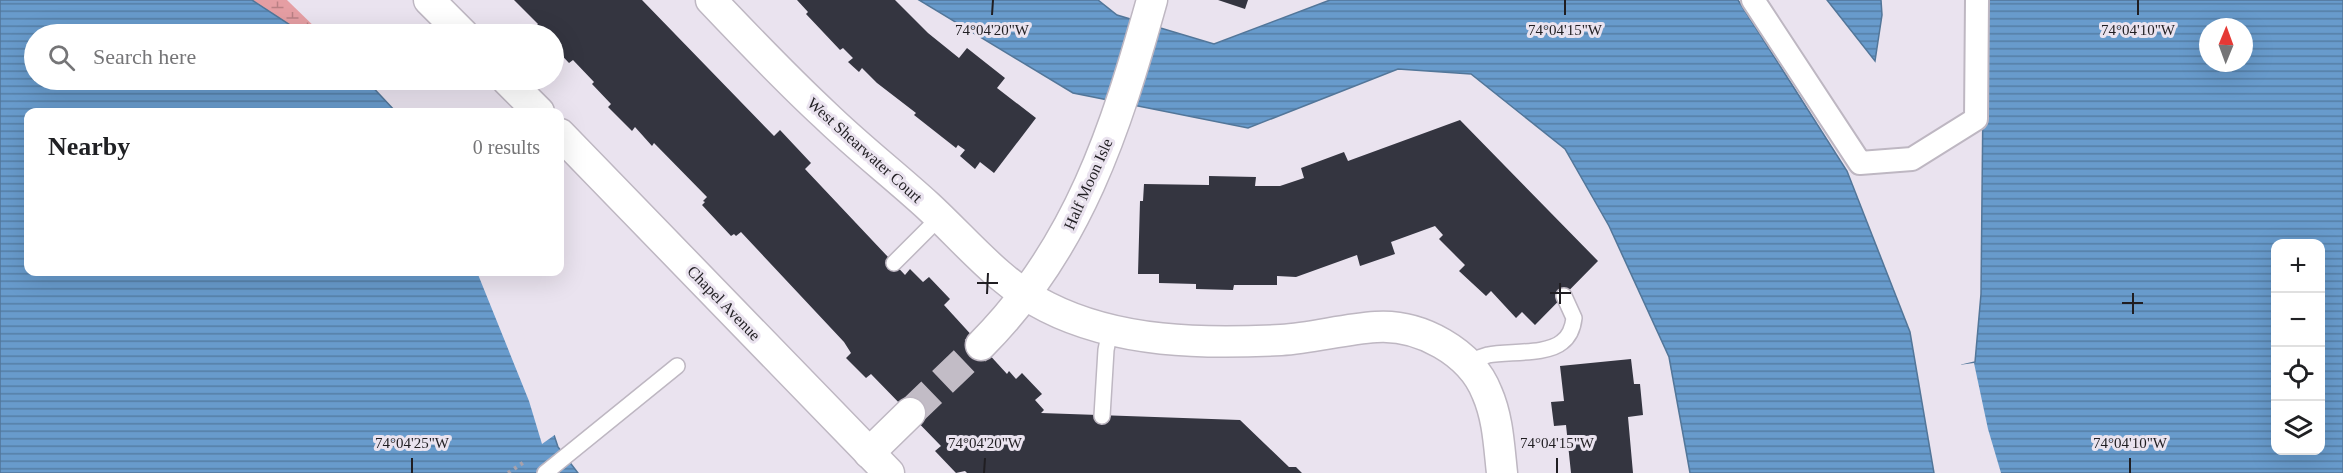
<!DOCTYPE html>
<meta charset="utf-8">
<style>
:root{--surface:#fff;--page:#f2f2f2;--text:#202124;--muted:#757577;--line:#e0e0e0}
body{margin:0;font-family:Georgia,serif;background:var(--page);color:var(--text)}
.controls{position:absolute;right:18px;bottom:18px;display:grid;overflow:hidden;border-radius:12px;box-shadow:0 6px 24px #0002}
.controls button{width:54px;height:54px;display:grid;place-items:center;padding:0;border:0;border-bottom:2px solid var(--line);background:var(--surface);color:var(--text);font:30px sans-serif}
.compass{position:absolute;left:2199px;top:18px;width:54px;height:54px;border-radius:50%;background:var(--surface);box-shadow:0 6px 24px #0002;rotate:1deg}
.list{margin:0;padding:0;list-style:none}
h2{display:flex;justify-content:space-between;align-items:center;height:78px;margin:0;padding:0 24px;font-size:26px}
h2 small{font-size:20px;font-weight:400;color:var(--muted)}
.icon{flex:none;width:33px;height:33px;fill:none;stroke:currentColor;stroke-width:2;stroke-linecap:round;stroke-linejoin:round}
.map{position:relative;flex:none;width:2343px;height:473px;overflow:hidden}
.search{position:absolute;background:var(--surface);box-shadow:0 6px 24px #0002;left:24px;top:24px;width:540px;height:66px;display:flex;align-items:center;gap:15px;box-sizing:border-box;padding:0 21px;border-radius:33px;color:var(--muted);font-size:22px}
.panel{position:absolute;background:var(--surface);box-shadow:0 6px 24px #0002;left:24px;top:108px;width:540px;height:168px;border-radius:12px}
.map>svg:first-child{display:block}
.wetland{fill:url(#wetland-marsh)}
.water{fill:url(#water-rules);stroke:#527699;stroke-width:1.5;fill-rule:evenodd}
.pier{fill:#eae3ef}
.building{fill:#343540}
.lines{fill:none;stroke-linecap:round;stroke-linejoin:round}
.minor-tunnel{stroke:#c2bcc6;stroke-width:30;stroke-dasharray:30 15;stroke-linecap:butt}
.service-casing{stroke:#beb7c2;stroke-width:18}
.pedestrian-casing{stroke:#beb7c2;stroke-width:26}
.minor-casing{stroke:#beb7c2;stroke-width:33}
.path{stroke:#a8a2ac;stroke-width:4;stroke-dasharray:3 4.5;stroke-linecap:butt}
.service{stroke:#fff;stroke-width:15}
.pedestrian{stroke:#fff;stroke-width:22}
.minor{stroke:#fff;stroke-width:30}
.ticks{fill:none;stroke:#201e22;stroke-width:2}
.labels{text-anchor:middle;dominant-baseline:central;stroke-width:6;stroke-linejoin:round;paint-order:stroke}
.street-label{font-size:16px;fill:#201e22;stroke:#eae3ef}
.ticks-label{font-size:15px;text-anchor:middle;fill:#201e22;stroke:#eae3ef;stroke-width:6;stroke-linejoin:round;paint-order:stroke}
</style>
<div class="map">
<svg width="2343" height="473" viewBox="0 0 2343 473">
<defs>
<pattern id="wetland-marsh" width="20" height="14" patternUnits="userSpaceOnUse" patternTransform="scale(1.5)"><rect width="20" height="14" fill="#e59ea3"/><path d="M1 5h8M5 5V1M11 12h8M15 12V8" fill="none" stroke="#b98084"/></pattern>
<pattern id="water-rules" width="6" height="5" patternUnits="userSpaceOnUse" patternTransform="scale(1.5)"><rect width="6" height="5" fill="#689bcc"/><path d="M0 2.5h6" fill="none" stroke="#557ea5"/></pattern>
</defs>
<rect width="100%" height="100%" fill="#eae3ef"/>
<polygon class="wetland" points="124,0 287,0 322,34 149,34"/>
<g class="water">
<polygon points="0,0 252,0 304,34 34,34 34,80 366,80 396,112 28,112 28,272 500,272 558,447 578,473 0,473"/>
<polygon points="919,0 1098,0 1117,15 1214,44 1330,0 1738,0 1847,171 1910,332 1934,473 1690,473 1669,357 1609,226 1565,149 1471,74 1398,69 1248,128 1073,93"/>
<polygon points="1827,0 1881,0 1882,15 1875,61"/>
<path d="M1984,0H2343V473H1987L1962,365L1975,362L1981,294ZM2208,27H2244V63H2208ZM2276,243H2320V450H2276Z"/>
</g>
<g class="pier">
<polygon points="477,272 503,272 556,434 542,444 529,401"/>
<polygon points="1974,363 1988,429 2001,473 1984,473 1959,365"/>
</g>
<g class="building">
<polygon points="514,0 642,0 774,136 780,130 811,163 805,169 905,275 910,269 923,282 929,277 950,299 944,305 1007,374 1009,371 1016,379 1022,373 1042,394 1035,400 1044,410 1041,413 1240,420 1289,467 1296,467 1302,473 967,473 965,471 956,473 935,451 941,446 871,374 866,378 846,358 851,353 844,342 741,232 736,236 734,234 731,236 702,205 705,202 703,201 707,197 654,143 652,146 635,127 632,131 608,107 611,104 592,84 594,82 573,60 569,63 554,47 554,34 541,34 534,28 538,24"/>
<polygon points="797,0 895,0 928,33 959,58 967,48 1005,78 997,88 1036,118 994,173 980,162 975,169 960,156 965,150 958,145 956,148 914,115 916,113 877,83 862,68 859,72 848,62 853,58 843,48 840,50 806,14 808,12"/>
<polygon points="1218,0 1248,0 1245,9"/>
<polygon points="1460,120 1598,261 1535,325 1522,312 1516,318 1491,291 1486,296 1459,271 1465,265 1439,239 1443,235 1435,226 1391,242 1395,254 1360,266 1357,255 1296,277 1277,276 1277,285 1234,285 1233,290 1196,289 1196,284 1159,283 1159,274 1138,274 1140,201 1143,201 1144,184 1209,185 1209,176 1256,177 1255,186 1280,186 1304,178 1301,168 1344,152 1348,161"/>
<polygon points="1631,359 1634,384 1640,384 1643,415 1628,417 1633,473 1571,473 1566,425 1554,426 1551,402 1564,401 1560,366"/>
</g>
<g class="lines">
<polyline class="minor-tunnel" points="910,413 981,345"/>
<g class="service-casing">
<g id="service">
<polyline points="894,263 940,217"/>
<path d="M1466,363C1473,360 1481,357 1488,355C1508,351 1547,355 1562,342C1570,336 1573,327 1574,318L1564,296"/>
<polyline points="1102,416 1106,350 1110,330"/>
<polyline points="545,473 677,366"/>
</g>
</g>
<g class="pedestrian-casing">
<polyline id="pedestrian" points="1753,0 1860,163 1912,159 1976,119 1977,0"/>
</g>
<g class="minor-casing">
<g id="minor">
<polyline points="429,0 463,34"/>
<path d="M711,0C748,39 785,78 825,115C858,147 894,175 928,206C966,241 1000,284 1047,307C1118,343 1203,344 1281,340C1313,338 1344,329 1376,327C1420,324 1471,352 1487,393C1498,418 1499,446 1502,473"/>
<polyline points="507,80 539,112"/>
<polyline points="560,134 889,473"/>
<path d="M981,345C1078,248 1116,129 1152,0"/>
<polyline points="869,453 910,413"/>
</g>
</g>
<polyline class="path" points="508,473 524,462"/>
<use href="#service" class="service"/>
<use href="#pedestrian" class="pedestrian"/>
<use href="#minor" class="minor"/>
</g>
<path class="ticks" d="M992,15L993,0M1565,15V0M2138,15V0M977,283H998M1550,293H1571M987,294L988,273M2122,303H2143M1560,304V283M2133,314V293M412,473V458M984,473L985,458M1557,473V458M2130,473V458"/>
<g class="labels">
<g class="street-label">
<text transform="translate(865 150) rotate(42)">West Shearwater Court</text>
<text transform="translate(1088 184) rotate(-66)">Half Moon Isle</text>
<text transform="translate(724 303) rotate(46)">Chapel Avenue</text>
</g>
</g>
<g class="ticks-label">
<text x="992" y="35">74°04'20"W</text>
<text x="1565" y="35">74°04'15"W</text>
<text x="2138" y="35">74°04'10"W</text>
<text x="412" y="448">74°04'25"W</text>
<text x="985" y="448">74°04'20"W</text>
<text x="1557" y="448">74°04'15"W</text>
<text x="2130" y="448">74°04'10"W</text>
</g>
</svg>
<div class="controls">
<button>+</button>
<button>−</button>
<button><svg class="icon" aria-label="locate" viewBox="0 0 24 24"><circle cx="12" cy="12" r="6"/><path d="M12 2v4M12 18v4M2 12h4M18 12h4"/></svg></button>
<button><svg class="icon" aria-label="layers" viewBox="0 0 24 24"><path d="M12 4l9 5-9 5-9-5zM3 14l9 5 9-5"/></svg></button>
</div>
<svg class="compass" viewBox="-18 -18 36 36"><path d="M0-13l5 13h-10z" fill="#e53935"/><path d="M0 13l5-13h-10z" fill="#757577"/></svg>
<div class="search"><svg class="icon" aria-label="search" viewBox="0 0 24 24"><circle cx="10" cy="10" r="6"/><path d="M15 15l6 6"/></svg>Search here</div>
<section class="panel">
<h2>Nearby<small>0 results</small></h2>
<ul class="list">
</ul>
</section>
</div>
